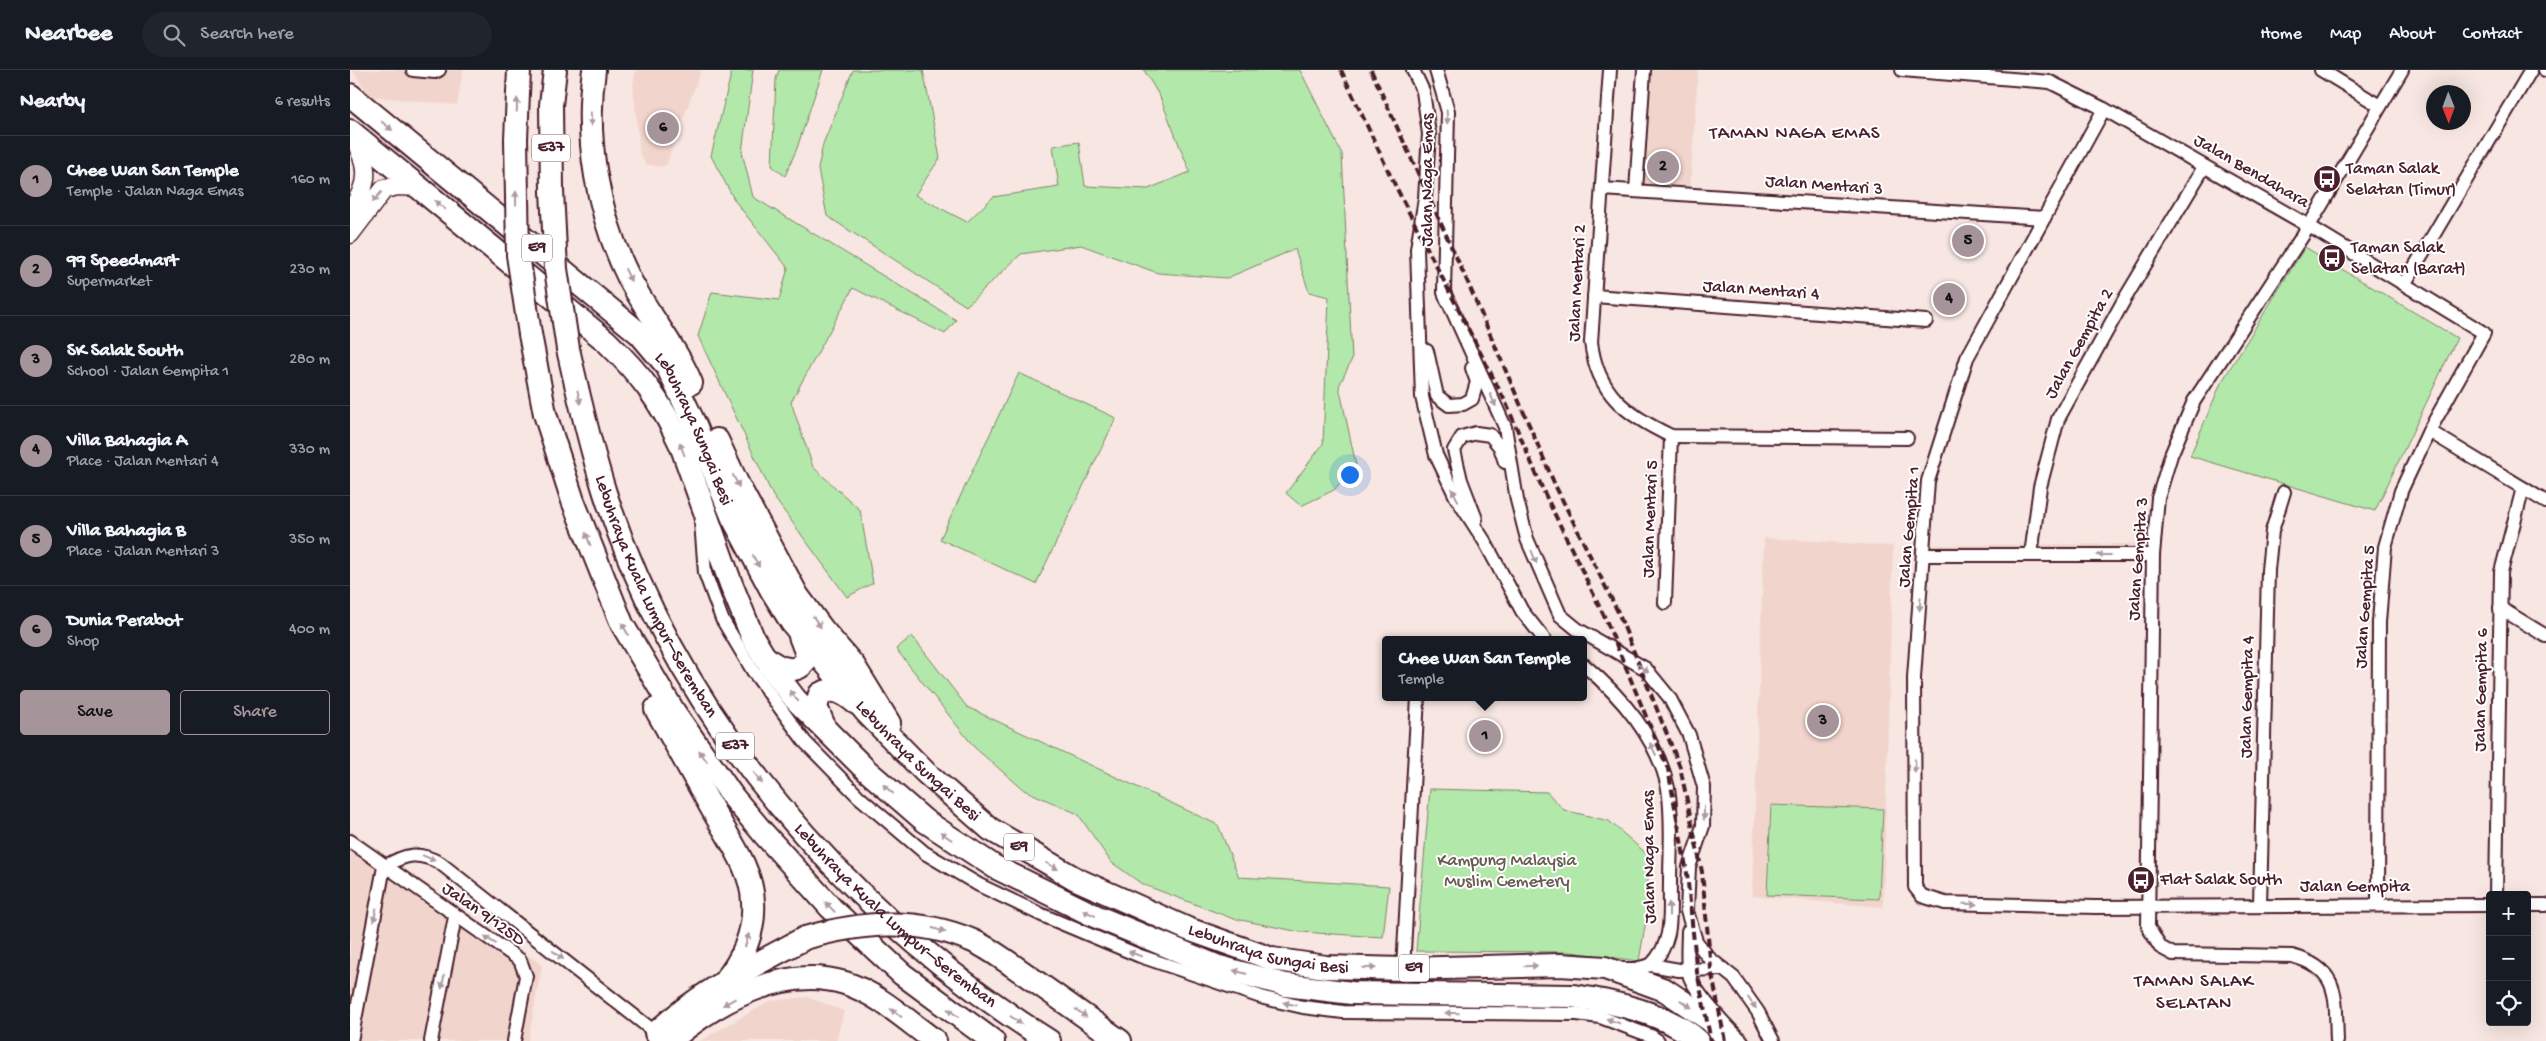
<!DOCTYPE html>
<meta charset="utf-8">
<style>
:root{--surface:#171b24;--page:#20242c;--text:#f1f3f6;--muted:#9ea1a6;--line:#363941;--accent:#a6949b}
body{margin:0;font-family:"Gochi Hand",sans-serif;background:var(--page);color:var(--text)}
.controls{position:absolute;right:15px;bottom:15px;display:grid;overflow:hidden;border-radius:5px;box-shadow:0 5px 20px #0002}
.controls button{width:45px;height:45px;display:grid;place-items:center;padding:0;border:0;border-bottom:1px solid var(--line);background:var(--surface);color:var(--text);font:25px sans-serif}
.compass{position:absolute;left:2076px;top:15px;width:45px;height:45px;border-radius:50%;background:var(--surface);box-shadow:0 5px 20px #0002;rotate:179deg}
.you{position:absolute;left:999px;top:404px;width:18px;height:18px;margin:-12px;border:4px solid #fff;border-radius:50%;background:#1a73e8;box-shadow:0 0 0 8px #1a73e833}
.badge{display:grid;place-items:center;width:32px;height:32px;border-radius:50%;background:var(--accent);color:#111;font-size:16px;font-weight:700}
.pin{position:absolute;translate:-50% -50%;border:2px solid #fff;box-shadow:0 1px 5px #0006}
.popup{position:absolute;left:1032px;top:566px;width:205px;height:65px;box-sizing:border-box;display:grid;place-content:center;border-radius:5px;background:var(--surface);filter:drop-shadow(0 1px 4px #0005);font-size:16px;white-space:nowrap;color:var(--muted)}
.popup b{font-size:19px;color:var(--text)}
.popup::after{content:'';position:absolute;left:50%;top:100%;margin-left:-10px;border:10px solid transparent;border-top-color:var(--surface)}
.list{margin:0;padding:0;list-style:none}
h2{display:flex;justify-content:space-between;align-items:center;height:65px;margin:0;padding:0 20px;font-size:21px}
h2 small{font-size:16px;font-weight:400;color:var(--muted)}
.list li{display:grid;grid-template-columns:32px 1fr auto;gap:15px;align-items:center;box-sizing:border-box;height:90px;padding:0 20px;border-top:1px solid var(--line)}
.list b{display:block;font-size:19px;white-space:nowrap}
.list p{margin:0;font-size:16px;white-space:nowrap;color:var(--muted)}
.list em{font-size:16px;font-style:normal;color:var(--muted)}
.actions{display:flex;gap:10px;padding:15px 20px}
.actions a{flex:1;padding:11px 0;border:1px solid var(--accent);border-radius:5px;text-align:center;font-size:18px;color:var(--accent)}
.actions .main{background:var(--accent);color:#111}
.icon{flex:none;width:28px;height:28px;fill:none;stroke:currentColor;stroke-width:2;stroke-linecap:round;stroke-linejoin:round}
.map{position:relative;flex:none;width:2196px;height:971px;overflow:hidden}
header{display:flex;align-items:center;gap:30px;box-sizing:border-box;height:70px;padding:0 25px;background:var(--surface);border-bottom:1px solid var(--line)}
header strong{font-size:24px}
nav{display:flex;gap:28px;margin-inline-start:auto;font-size:18px}
.search{width:350px;height:45px;background:var(--page);display:flex;align-items:center;gap:12px;box-sizing:border-box;padding:0 18px;border-radius:28px;color:var(--muted);font-size:19px}
main{display:flex}
aside{flex:1;background:var(--surface)}
.map>svg:first-child{display:block}
.built{fill:#f1d5cc}
.green{fill:#b2e8aa;stroke:#7e846a}
.lines{fill:none;stroke-linecap:round;stroke-linejoin:round}
.street-casing{stroke:#4a1f2b;stroke-width:16}
.secondary-casing{stroke:#4a1f2b;stroke-width:21}
.highway-casing{stroke:#4a1f2b;stroke-width:26}
.street{stroke:#fff;stroke-width:12}
.secondary{stroke:#fff;stroke-width:18}
.highway{stroke:#fff;stroke-width:22}
.rail{stroke:#4a1f2b;stroke-width:4;stroke-dasharray:8 4;stroke-linecap:butt}
.highway-bridge-casing{stroke:#4a1f2b;stroke-width:26;stroke-linecap:butt}
.highway-bridge{stroke:#fff;stroke-width:22}
.oneway{fill:#ae9aa0}
.labels{text-anchor:middle;dominant-baseline:central;stroke-width:4;stroke-linejoin:round;paint-order:stroke}
.shield{fill:#fff;stroke:#80626b;stroke-width:1}
.shield-label{font-size:16px;font-weight:bold;fill:#4a1f2b}
.poi-label{font-size:18px;fill:#4a1f2b;stroke:#fff;text-anchor:start}
.street-label{font-size:18px;fill:#4a1f2b;stroke:#fff}
.park-label{font-size:18px;fill:#695b51;stroke:#fff}
.neighbourhood-label{font-size:19px;letter-spacing:1px;fill:#4a1f2b;stroke:#fff}
</style>
<header>
<strong>Nearbee</strong>
<div class="search"><svg class="icon" aria-label="search" viewBox="0 0 24 24"><circle cx="10" cy="10" r="6"/><path d="M15 15l6 6"/></svg>Search here</div>
<nav><a>Home</a><a>Map</a><a>About</a><a>Contact</a></nav>
</header>
<main>
<aside>
<h2>Nearby<small>6 results</small></h2>
<ul class="list">
<li><span class="badge">1</span><div><b>Chee Wan San Temple</b><p>Temple · Jalan Naga Emas</p></div><em>160 m</em></li>
<li><span class="badge">2</span><div><b>99 Speedmart</b><p>Supermarket</p></div><em>230 m</em></li>
<li><span class="badge">3</span><div><b>SK Salak South</b><p>School · Jalan Gempita 1</p></div><em>280 m</em></li>
<li><span class="badge">4</span><div><b>Villa Bahagia A</b><p>Place · Jalan Mentari 4</p></div><em>330 m</em></li>
<li><span class="badge">5</span><div><b>Villa Bahagia B</b><p>Place · Jalan Mentari 3</p></div><em>350 m</em></li>
<li><span class="badge">6</span><div><b>Dunia Perabot</b><p>Shop</p></div><em>400 m</em></li>
</ul>
<div class="actions"><a class="main">Save</a><a>Share</a></div>
</aside>
<div class="map">
<svg width="2196" height="971" viewBox="0 0 2196 971">
<rect width="100%" height="100%" fill="#f7e6e1"/>
<filter id="ink" filterUnits="userSpaceOnUse"><feTurbulence type="fractalNoise" baseFrequency=".02" numOctaves="2"/><feDisplacementMap in="SourceGraphic" scale="10" xChannelSelector="R" yChannelSelector="G"/><feConvolveMatrix kernelMatrix="1 2 1 2 8 2 1 2 1" color-interpolation-filters="sRGB"/></filter>
<g filter="url(#ink)">
<g class="built">
<polygon points="2,0 113,0 107,35 20,26"/>
<polygon points="286,0 351,0 316,95 311,97 296,94 290,84 283,15"/>
<polygon points="1298,0 1348,0 1340,120 1292,117"/>
<polygon points="1414,468 1543,476 1533,837 1402,826"/>
<polygon points="1793,474 1793,491 1583,492 1583,475"/>
<polygon points="0,760 192,895 178,971 0,971"/>
<polygon points="457,927 494,941 486,971 350,971 420,931"/>
</g>
<g class="green">
<polygon points="382,0 403,0 392,82 403,127 606,250 595,264 503,218 441,332 463,397 510,440 523,513 497,527 423,426 348,266 362,222 429,230 438,198 385,131 361,86"/>
<polygon points="429,0 473,0 447,78 435,106 422,96 426,9"/>
<polygon points="503,0 573,0 590,88 565,125 617,152 643,127 709,117 703,76 729,72 735,116 798,119 840,102 810,27 794,0 950,0 992,84 1002,289 989,316 1006,395 984,420 951,436 936,423 973,374 979,227 959,222 945,179 877,208 808,203 731,175 671,184 616,236 477,146 468,99 473,74"/>
<polygon points="1955,177 2107,268 2025,441 1840,386 1871,313"/>
<polygon points="669,303 766,348 686,514 590,469"/>
<polygon points="562,566 617,637 868,755 889,807 1039,816 1033,867 950,862 881,848 792,814 761,792 728,744 674,720 625,678 546,579"/>
<polygon points="1080,719 1197,722 1214,740 1259,751 1298,785 1298,839 1289,891 1221,882 1066,881"/>
<polygon points="1421,735 1533,739 1529,829 1417,825"/>
</g>
<g class="lines">
<g class="street-casing">
<g id="street">
<polyline points="63,0 85,2 89,0"/>
<polyline points="1063,0 1073,21 1079,64 1075,128 1067,179 1072,327 1086,385 1106,427 1135,472 1172,541 1195,570"/>
<polyline points="1086,0 1098,42 1094,222 1097,230"/>
<path d="M1260,0L1241,272C1247,324 1277,345 1321,366L1557,368"/>
<polyline points="1552,0 1700,12 1754,39 1959,156 2134,263 2079,361 2051,421 2035,477 2029,552 2028,835"/>
<polyline points="1971,0 2030,36"/>
<polyline points="2195,0 2196,0"/>
<polyline points="1754,39 1617,288 1578,411 1564,608 1565,817 1572,826 1595,833 1745,837 2140,835"/>
<polyline points="1252,119 1694,148"/>
<polyline points="1286,121 1294,0"/>
<polyline points="2055,213 2181,0"/>
<polyline points="1094,222 1155,357 1167,430 1177,469 1210,545 1227,559 1296,599 1319,627 1339,665 1354,717 1353,756 1339,797 1337,841 1346,871 1359,888 1384,908 1408,942 1423,971"/>
<polyline points="1244,226 1576,251"/>
<polyline points="1077,281 1087,326 1099,335 1113,334 1122,329 1127,312 1122,298"/>
<polyline points="2079,361 2196,432"/>
<polyline points="1126,449 1111,410 1104,380 1112,367 1126,363 1140,365 1150,377 1155,392"/>
<polyline points="351,452 355,503 372,549 403,601 455,672 509,727 575,783 629,815 692,845 790,886 914,928 953,937 993,942 1227,944 1250,947 1301,966 1308,971"/>
<polyline points="1574,485 1803,485"/>
<polyline points="1681,485 1690,417 1708,349 1774,230 1854,97"/>
<polyline points="1315,533 1321,366"/>
<polyline points="2150,538 2196,566"/>
<path d="M1234,595C1271,626 1308,669 1318,718C1323,749 1320,782 1320,813C1319,845 1325,870 1301,895"/>
<polyline points="0,771 170,890 176,906 164,971"/>
<path d="M34,797C55,784 68,781 90,793L306,963"/>
<polyline points="2146,825 2151,502 2173,418"/>
<polyline points="1910,835 1918,500 1922,461 1934,422"/>
<polyline points="2177,835 2196,835"/>
<path d="M1338,861C1338,874 1336,891 1339,904C1343,921 1379,959 1392,971"/>
<polyline points="1053,899 1068,627"/>
<polyline points="1272,899 1285,899 1301,895 1329,900 1373,899"/>
<polyline points="1,971 34,797"/>
<polyline points="81,971 105,847"/>
<path d="M1987,971C1985,928 1991,899 1942,886L1823,884L1810,877L1798,857L1803,485L1808,428L1821,385L1844,331L1959,156L2052,0"/>
</g>
</g>
<g class="secondary-casing">
<g id="secondary">
<path d="M0,142C21,112 19,96 2,64"/>
<polyline points="0,164 34,119 48,116 70,117"/>
</g>
</g>
<g class="highway-casing">
<g id="highway">
<path d="M244,0C234,69 248,146 279,208C298,245 325,275 341,313"/>
<path id="s1" d="M0,25L290,264L317,296L345,355L383,448L422,521L442,553L516,642L575,702L640,759L726,809L838,859L922,889L976,897L1053,899L1210,895L1255,898L1315,920L1360,950L1380,971"/>
<path d="M0,61L256,271C291,305 310,330 331,375L381,514L403,568L420,596L445,629L515,699L575,751L645,797L745,846L866,896L936,915L1002,923L1222,926C1260,931 1320,944 1348,971"/>
<polyline points="166,69 169,0"/>
<polyline points="202,121 201,35 205,0"/>
<polyline points="180,264 195,344 223,431 272,554 324,642 383,727 414,764 481,838 552,904 643,971"/>
<path id="s2" d="M218,279C229,328 240,376 255,423C329,652 498,844 699,971"/>
<polyline points="367,370 387,413 447,525 473,560 504,596 539,653"/>
<path d="M415,587C429,599 448,607 458,587L450,566"/>
<path d="M306,639C325,673 344,707 364,742C379,769 402,799 403,832C405,861 393,890 374,912"/>
<path d="M474,656L466,637L470,624C484,616 495,624 506,633"/>
<polyline points="662,895 770,971"/>
<path d="M306,963C349,922 403,896 455,868"/>
<path d="M320,971C365,932 434,894 495,913C529,924 557,951 585,971"/>
</g>
</g>
<use href="#street" class="street"/>
<use href="#secondary" class="secondary"/>
<use href="#highway" class="highway"/>
<g class="rail">
<polyline points="991,0 1042,109 1156,333 1193,420 1256,550 1318,699 1337,803 1347,902 1361,971"/>
<polyline points="1021,0 1118,213 1205,415 1268,542 1330,697 1352,802 1361,899 1375,971"/>
</g>
<g class="highway-bridge-casing">
<g id="highway-bridge">
<polyline points="166,69 168,185 180,264"/>
<polyline points="202,121 206,199 218,279"/>
<path d="M455,868C511,852 568,847 623,871C637,877 650,887 662,895"/>
</g>
</g>
<use href="#highway-bridge" class="highway-bridge"/>
</g>
<defs><path id="oneway-solid" d="M-6-.8H1V-3.2L6.5 0L1 3.2V.8H-6Z" transform="scale(1.25)"/></defs>
<g class="oneway">
<use href="#oneway-solid" transform="translate(167 35) rotate(-88)"/>
<use href="#oneway-solid" transform="translate(1097 47) rotate(87)"/>
<use href="#oneway-solid" transform="translate(241 49) rotate(88)"/>
<use href="#oneway-solid" transform="translate(37 56) rotate(39)"/>
<use href="#oneway-solid" transform="translate(27 127) rotate(131)"/>
<use href="#oneway-solid" transform="translate(166 128) rotate(-91)"/>
<use href="#oneway-solid" transform="translate(90 135) rotate(-140)"/>
<use href="#oneway-solid" transform="translate(278 205) rotate(64)"/>
<use href="#oneway-solid" transform="translate(229 327) rotate(77)"/>
<use href="#oneway-solid" transform="translate(1143 330) rotate(66)"/>
<use href="#oneway-solid" transform="translate(332 379) rotate(-111)"/>
<use href="#oneway-solid" transform="translate(386 411) rotate(63)"/>
<use href="#oneway-solid" transform="translate(1105 425) rotate(-118)"/>
<use href="#oneway-solid" transform="translate(238 469) rotate(-111)"/>
<use href="#oneway-solid" transform="translate(1754 485) rotate(-180)"/>
<use href="#oneway-solid" transform="translate(1184 487) rotate(69)"/>
<use href="#oneway-solid" transform="translate(406 491) rotate(62)"/>
<use href="#oneway-solid" transform="translate(1570 534) rotate(94)"/>
<use href="#oneway-solid" transform="translate(467 552) rotate(54)"/>
<use href="#oneway-solid" transform="translate(275 559) rotate(-119)"/>
<use href="#oneway-solid" transform="translate(1293 598) rotate(36)"/>
<use href="#oneway-solid" transform="translate(444 626) rotate(-129)"/>
<use href="#oneway-solid" transform="translate(1303 679) rotate(-116)"/>
<use href="#oneway-solid" transform="translate(353 686) rotate(-125)"/>
<use href="#oneway-solid" transform="translate(1565 696) rotate(89)"/>
<use href="#oneway-solid" transform="translate(408 708) rotate(53)"/>
<use href="#oneway-solid" transform="translate(538 719) rotate(-139)"/>
<use href="#oneway-solid" transform="translate(1354 743) rotate(90)"/>
<use href="#oneway-solid" transform="translate(596 766) rotate(-145)"/>
<use href="#oneway-solid" transform="translate(79 788) rotate(22)"/>
<use href="#oneway-solid" transform="translate(702 796) rotate(29)"/>
<use href="#oneway-solid" transform="translate(1620 834) rotate(1)"/>
<use href="#oneway-solid" transform="translate(480 837) rotate(-134)"/>
<use href="#oneway-solid" transform="translate(1319 839) rotate(-90)"/>
<use href="#oneway-solid" transform="translate(739 843) rotate(-155)"/>
<use href="#oneway-solid" transform="translate(25 845) rotate(101)"/>
<use href="#oneway-solid" transform="translate(589 860) rotate(17)"/>
<use href="#oneway-solid" transform="translate(140 870) rotate(-146)"/>
<use href="#oneway-solid" transform="translate(397 870) rotate(-74)"/>
<use href="#oneway-solid" transform="translate(785 884) rotate(-159)"/>
<use href="#oneway-solid" transform="translate(208 885) rotate(38)"/>
<use href="#oneway-solid" transform="translate(1181 896) rotate(-1)"/>
<use href="#oneway-solid" transform="translate(1019 898) rotate(1)"/>
<use href="#oneway-solid" transform="translate(890 902) rotate(-165)"/>
<use href="#oneway-solid" transform="translate(93 912) rotate(101)"/>
<use href="#oneway-solid" transform="translate(379 932) rotate(151)"/>
<use href="#oneway-solid" transform="translate(1402 933) rotate(54)"/>
<use href="#oneway-solid" transform="translate(940 934) rotate(-168)"/>
<use href="#oneway-solid" transform="translate(1336 934) rotate(34)"/>
<use href="#oneway-solid" transform="translate(546 943) rotate(-144)"/>
<use href="#oneway-solid" transform="translate(603 943) rotate(-144)"/>
<use href="#oneway-solid" transform="translate(731 943) rotate(35)"/>
<use href="#oneway-solid" transform="translate(1102 943) rotate(-179)"/>
<use href="#oneway-solid" transform="translate(666 950) rotate(35)"/>
<use href="#oneway-solid" transform="translate(1263 951) rotate(-161)"/>
</g>
</g>
<defs>
<g id="bus-disc" transform="scale(1.4375)"><circle r="9.5" fill="#4a1f2b" stroke="#fff"/><path d="M-5-6H5V4H4V6H2V4H-2V6H-4V4H-5ZM-3.5-4V0h7V-4ZM-3.5 1.2v1.5H-2V1.2ZM2 1.2v1.5H3.5V1.2Z" fill="#fff"/></g>
</defs>
<g fill-rule="evenodd">
<use href="#bus-disc" x="1977" y="109"/>
<use href="#bus-disc" x="1982" y="188"/>
<use href="#bus-disc" x="1791" y="810"/>
</g>
<g class="labels">
<g class="shield">
<rect x="182" y="64.5" width="38" height="27" rx="4"/>
<rect x="172" y="164.5" width="30" height="27" rx="4"/>
<rect x="366" y="662.5" width="38" height="27" rx="4"/>
<rect x="654" y="763.5" width="30" height="27" rx="4"/>
<rect x="1049" y="884.5" width="30" height="27" rx="4"/>
</g>
<g class="shield-label">
<text x="201" y="78">E37</text>
<text x="187" y="178">E9</text>
<text x="385" y="676">E37</text>
<text x="669" y="777">E9</text>
<text x="1064" y="898">E9</text>
</g>
<g class="poi-label">
<text x="1996" y="99">Taman Salak<tspan x="1996" dy="21">Selatan (Timur)</tspan></text>
<text x="2001" y="178">Taman Salak<tspan x="2001" dy="21">Selatan (Barat)</tspan></text>
<text x="1810" y="810">Flat Salak South</text>
</g>
<g class="street-label">
<text transform="translate(1901 102) rotate(30)">Jalan Bendahara</text>
<text transform="translate(1078 110) rotate(-90)">Jalan Naga Emas</text>
<text transform="translate(1474 116) rotate(4)">Jalan Mentari 3</text>
<text transform="translate(1228 213) rotate(-87)">Jalan Mentari 2</text>
<text transform="translate(1411 221) rotate(4)">Jalan Mentari 4</text>
<text transform="translate(1730 274) rotate(-61)">Jalan Gempita 2</text>
<text stroke="none"><textPath href="#s1" startOffset="486">Lebuhraya Sungai Besi</textPath></text>
<text transform="translate(1301 449) rotate(-88)">Jalan Mentari 5</text>
<text transform="translate(1560 457) rotate(-85)">Jalan Gempita 1</text>
<text transform="translate(1789 489) rotate(-86)">Jalan Gempita 3</text>
<text stroke="none"><textPath href="#s2" startOffset="264">Lebuhraya Kuala Lumpur–Seremban</textPath></text>
<text transform="translate(2016 537) rotate(-86)">Jalan Gempita 5</text>
<text transform="translate(2132 620) rotate(-89)">Jalan Gempita 6</text>
<text transform="translate(1898 627) rotate(-89)">Jalan Gempita 4</text>
<text stroke="none"><textPath href="#s1" startOffset="891">Lebuhraya Sungai Besi</textPath></text>
<text transform="translate(1300 787) rotate(-91)">Jalan Naga Emas</text>
<text x="2005" y="817">Jalan Gempita</text>
<text stroke="none"><textPath href="#s2" startOffset="669">Lebuhraya Kuala Lumpur–Seremban</textPath></text>
<text transform="translate(133 845) rotate(35)">Jalan 9/125D</text>
<text stroke="none"><textPath href="#s1" startOffset="1296">Lebuhraya Sungai Besi</textPath></text>
</g>
<g class="park-label">
<text x="1157" y="791">Kampung Malaysia<tspan x="1157" dy="21">Muslim Cemetery</tspan></text>
</g>
<g class="neighbourhood-label">
<text x="1445" y="64">TAMAN NAGA EMAS</text>
<text x="1844" y="912">TAMAN SALAK<tspan x="1844" dy="22">SELATAN</tspan></text>
</g>
</g>
</svg>
<div class="controls">
<button>+</button>
<button>−</button>
<button><svg class="icon" aria-label="locate" viewBox="0 0 24 24"><circle cx="12" cy="12" r="6"/><path d="M12 2v4M12 18v4M2 12h4M18 12h4"/></svg></button>
</div>
<svg class="compass" viewBox="-18 -18 36 36"><path d="M0-13l5 13h-10z" fill="#e53935"/><path d="M0 13l5-13h-10z" fill="#9ea1a6"/></svg>
<div class="you"></div>
<div class="pin badge" style="left:1135px;top:666px">1</div>
<div class="popup"><b>Chee Wan San Temple</b>Temple</div>
<div class="pin badge" style="left:1313px;top:97px">2</div>
<div class="pin badge" style="left:1473px;top:651px">3</div>
<div class="pin badge" style="left:1599px;top:229px">4</div>
<div class="pin badge" style="left:1618px;top:171px">5</div>
<div class="pin badge" style="left:313px;top:58px">6</div>
</div>
</main>
